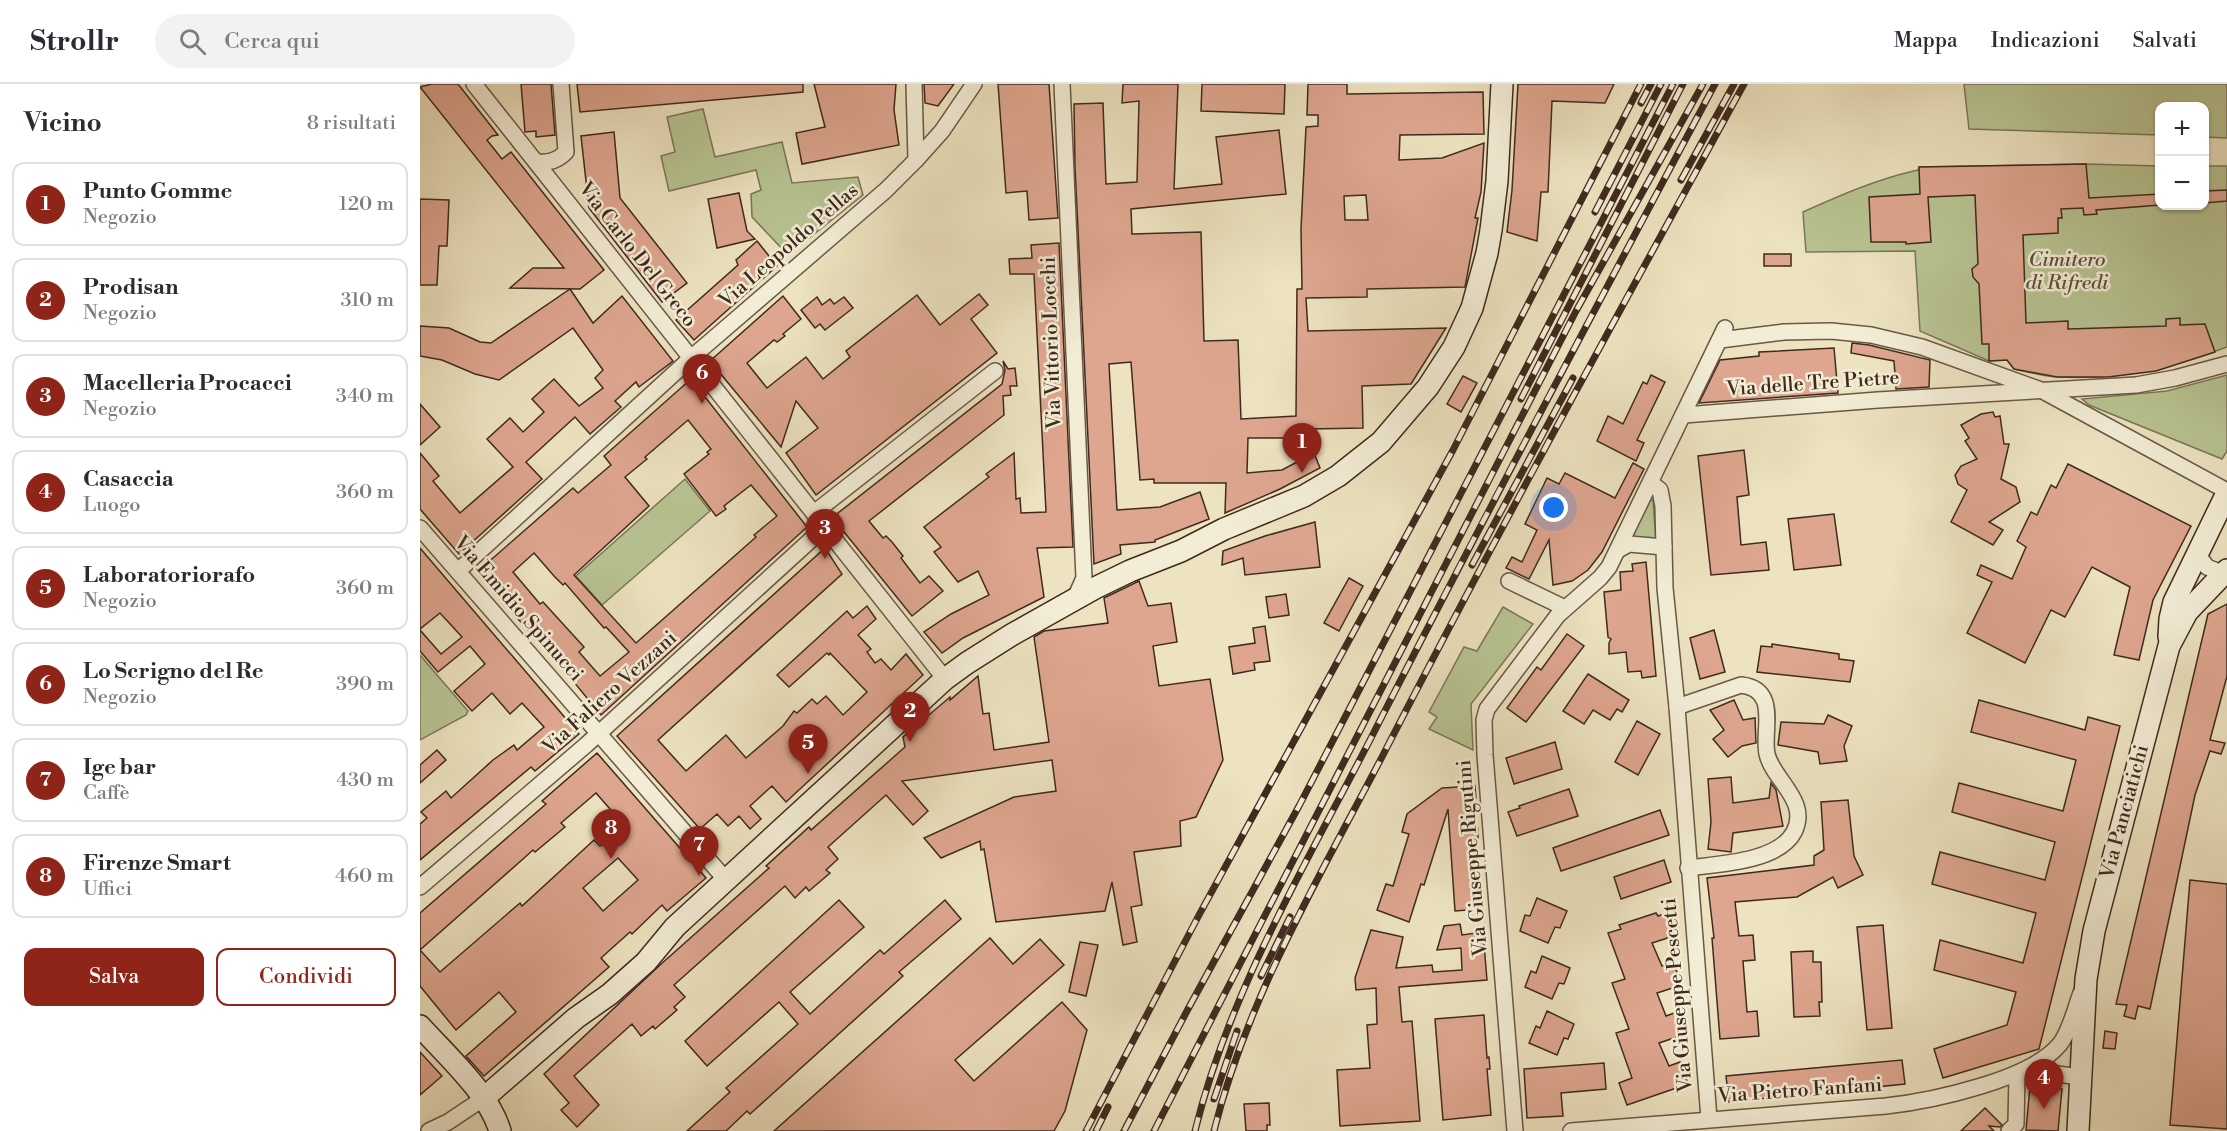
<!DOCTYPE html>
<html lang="it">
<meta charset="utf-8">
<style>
:root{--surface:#fff;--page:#f2f2f3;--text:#2b2b33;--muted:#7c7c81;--line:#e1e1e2;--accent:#8f2418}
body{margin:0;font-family:"Libre Bodoni",serif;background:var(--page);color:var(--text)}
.controls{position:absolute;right:18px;top:18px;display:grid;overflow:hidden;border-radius:12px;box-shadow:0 2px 4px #0004}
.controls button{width:54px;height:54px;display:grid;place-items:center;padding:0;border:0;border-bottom:2px solid var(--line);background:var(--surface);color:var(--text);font:30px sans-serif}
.you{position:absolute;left:1134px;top:424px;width:21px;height:21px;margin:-15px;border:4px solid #fff;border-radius:50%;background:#1a73e8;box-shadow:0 0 0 9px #1a73e833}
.badge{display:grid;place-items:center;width:39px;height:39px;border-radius:50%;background:var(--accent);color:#fff;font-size:20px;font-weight:700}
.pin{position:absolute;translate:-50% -50px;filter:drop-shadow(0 2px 3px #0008)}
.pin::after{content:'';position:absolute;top:32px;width:21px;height:18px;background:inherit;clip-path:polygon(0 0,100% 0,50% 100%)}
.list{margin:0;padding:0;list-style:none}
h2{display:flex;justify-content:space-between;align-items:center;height:78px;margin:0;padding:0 24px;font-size:26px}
h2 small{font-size:20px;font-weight:400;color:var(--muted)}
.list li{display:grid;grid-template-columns:39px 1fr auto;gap:18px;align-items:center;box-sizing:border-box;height:84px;margin:0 12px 12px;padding:0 12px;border:2px solid var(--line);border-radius:12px}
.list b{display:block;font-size:22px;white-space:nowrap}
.list p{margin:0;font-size:20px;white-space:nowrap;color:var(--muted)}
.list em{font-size:20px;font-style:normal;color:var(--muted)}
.actions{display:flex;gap:12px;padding:18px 24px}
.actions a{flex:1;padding:14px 0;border:2px solid var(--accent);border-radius:12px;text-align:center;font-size:21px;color:var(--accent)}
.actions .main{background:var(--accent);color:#fff}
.icon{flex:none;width:33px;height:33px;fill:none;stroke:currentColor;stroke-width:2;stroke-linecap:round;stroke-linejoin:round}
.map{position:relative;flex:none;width:1807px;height:1047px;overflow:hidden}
header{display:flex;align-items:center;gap:36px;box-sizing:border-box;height:84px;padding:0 30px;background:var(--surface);border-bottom:2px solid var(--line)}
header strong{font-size:28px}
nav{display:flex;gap:33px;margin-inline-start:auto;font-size:21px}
.search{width:420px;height:54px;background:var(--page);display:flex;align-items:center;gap:15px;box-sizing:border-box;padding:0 21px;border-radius:33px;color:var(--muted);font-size:22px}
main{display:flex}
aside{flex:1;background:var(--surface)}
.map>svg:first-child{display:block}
.green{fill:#b8c492;stroke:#7c7758;stroke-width:1.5}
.building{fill:#dea68f;stroke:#3f2a1e;stroke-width:1.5;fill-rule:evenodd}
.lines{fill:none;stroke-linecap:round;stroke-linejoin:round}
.street-casing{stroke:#6a5846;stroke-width:18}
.secondary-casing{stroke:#3f2a1e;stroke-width:24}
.street{stroke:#f3edd6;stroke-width:15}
.secondary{stroke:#f3edd6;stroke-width:21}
.rail-casing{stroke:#3f2a1e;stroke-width:7}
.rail{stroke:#f3edd6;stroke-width:4.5;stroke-dasharray:14;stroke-linecap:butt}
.labels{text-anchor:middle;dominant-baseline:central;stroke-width:5;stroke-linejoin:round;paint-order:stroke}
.street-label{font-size:20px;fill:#3f2a1e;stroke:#f3edd6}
.park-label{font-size:20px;font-style:italic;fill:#5d503b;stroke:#f3edd6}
</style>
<header>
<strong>Strollr</strong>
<div class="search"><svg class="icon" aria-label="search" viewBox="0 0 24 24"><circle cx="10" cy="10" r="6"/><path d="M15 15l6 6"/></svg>Cerca qui</div>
<nav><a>Mappa</a><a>Indicazioni</a><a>Salvati</a></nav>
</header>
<main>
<aside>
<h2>Vicino<small>8 risultati</small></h2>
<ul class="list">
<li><span class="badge">1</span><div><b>Punto Gomme</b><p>Negozio</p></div><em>120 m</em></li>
<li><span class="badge">2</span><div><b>Prodisan</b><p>Negozio</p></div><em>310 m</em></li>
<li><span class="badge">3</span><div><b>Macelleria Procacci</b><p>Negozio</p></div><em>340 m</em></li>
<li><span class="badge">4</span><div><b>Casaccia</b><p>Luogo</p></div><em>360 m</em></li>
<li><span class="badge">5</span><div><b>Laboratoriorafo</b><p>Negozio</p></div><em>360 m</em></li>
<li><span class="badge">6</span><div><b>Lo Scrigno del Re</b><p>Negozio</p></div><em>390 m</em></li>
<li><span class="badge">7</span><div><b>Ige bar</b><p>Caffè</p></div><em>430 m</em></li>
<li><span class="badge">8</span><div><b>Firenze Smart</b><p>Uffici</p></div><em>460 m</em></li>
</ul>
<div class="actions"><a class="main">Salva</a><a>Condividi</a></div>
</aside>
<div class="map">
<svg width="1807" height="1047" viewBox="0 0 1807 1047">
<rect width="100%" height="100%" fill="#ede3c0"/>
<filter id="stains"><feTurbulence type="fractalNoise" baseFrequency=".00333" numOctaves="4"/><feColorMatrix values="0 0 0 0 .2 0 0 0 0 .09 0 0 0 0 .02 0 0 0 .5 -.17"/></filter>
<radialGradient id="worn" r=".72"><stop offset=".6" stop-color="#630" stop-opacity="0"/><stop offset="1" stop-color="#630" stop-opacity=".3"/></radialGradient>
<g class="green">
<polygon points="1544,0 1807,0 1807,54 1785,53 1784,22 1740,22 1739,51 1549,45"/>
<polygon points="283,25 295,73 362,58 372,99 438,93 443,111 368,171 332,133 331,110 341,106 336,86 249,107 241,72 255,68 247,33"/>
<path d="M1666,80L1739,82L1740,122H1784L1785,82H1807V263C1751,285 1700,296 1639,293C1624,293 1609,288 1594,285L1587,276L1569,277L1500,247L1495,167L1386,168L1383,128C1421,111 1457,95 1498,86L1499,83Z"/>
<polygon points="1807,291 1807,367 1802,375 1669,321 1662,315 1747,307"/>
<polygon points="265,395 290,427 182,521 156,492"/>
<polygon points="1233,416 1236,457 1209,454 1229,417"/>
<polygon points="1083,523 1113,540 1051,620 1053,666 1009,645 1017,633 1009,628 1044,563 1057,567"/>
<polygon points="0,571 48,627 46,631 0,656"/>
</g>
<g class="building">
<polygon points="12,0 38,0 78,51 72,52 67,56 82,75 91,68 184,186 160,205 90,204 113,184 144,184 0,3"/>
<polygon points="101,0 131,0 135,51 116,53 116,47 105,48"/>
<polygon points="157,0 383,0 383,8 160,28"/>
<polygon points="394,0 476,0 474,26 479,61 382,80 376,49 405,43"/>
<polygon points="504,0 534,0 518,22 505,19"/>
<polygon points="578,0 629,0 638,134 609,136 607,107 586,109"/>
<path d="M703,0H758L754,105L802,100L796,53L859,46L866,110L711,125L712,150L781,148L784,257L818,256L821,335L876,332L877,205H882L881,145L886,43L898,42V31H887L888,0H927V10L1063,8L1064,50L980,51L979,76L1022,74L1064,59L1061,108L1055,134H1058L1045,203L947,205V213L886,214L888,247L1026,244L991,300L942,302L943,344L890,345L894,354H828L827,389L862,386L894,369L900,384L860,405L805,429L806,399H734V395L720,396L711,278L689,280L697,426L740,423L780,408L789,435L735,456V458L700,461L701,470L674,480L655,83L654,20L683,19L686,100L717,98L719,17L702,19ZM946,111L948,136H925L924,112Z"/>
<polygon points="782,0 865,0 864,30 781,27"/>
<polygon points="1098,0 1194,0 1185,19 1132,17 1128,108 1121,108 1117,157 1087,148 1092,106"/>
<polygon points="194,48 200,114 267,199 242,218 169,124 161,52"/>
<polygon points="1666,80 1669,114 1740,110 1740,121 1676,126 1677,130 1664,131 1663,124 1641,125 1642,134 1638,134 1638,149 1603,151 1606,239 1648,237 1648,245 1746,242 1746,235 1760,234 1760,241 1785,240 1795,268 1736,287 1688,293 1637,293 1594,285 1587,276 1569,277 1569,260 1562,260 1559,200 1553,193 1552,185 1558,180 1555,111 1508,113 1511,158 1486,160 1486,158 1451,158 1449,113 1500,110 1499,83"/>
<polygon points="1807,106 1807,117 1785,119 1785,107"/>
<polygon points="319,109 327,147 335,155 297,164 288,115"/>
<polygon points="0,115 29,116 27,162 19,162 17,201 0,201"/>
<polygon points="337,157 357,182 274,256 256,236 318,181 316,176"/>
<polygon points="639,159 653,463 617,464 624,513 543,554 522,569 504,548 531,530 569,511 558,487 538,498 514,468 521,463 504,443 569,393 566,390 594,369 596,415 600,414 601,429 626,428 614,190 590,190 589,175 612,174 611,161"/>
<rect x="1344" y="170" width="27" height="12"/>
<polygon points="150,205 173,239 202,212 253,277 219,303 216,298 195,317 201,323 170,350 155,333 106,378 122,395 39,470 0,425 0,369 19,392 13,397 40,429 93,383 67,355 90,334 103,348 124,328 112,315 134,295 159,322 183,304 175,294 183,286 153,244 79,296 55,290 22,276 0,272 0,242 29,244 60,258 71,259"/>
<polygon points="559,210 568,221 551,235 577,269 396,411 366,369 398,344 376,317 361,363 290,277 363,212 381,235 363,250 365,252 357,258 354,256 327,279 347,304 386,273 403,295 430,273 426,267 497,211 520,241"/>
<polygon points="397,213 402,221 410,215 414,220 424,213 433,224 405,246 400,240 395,244 381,226"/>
<polygon points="1432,259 1449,261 1510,276 1509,303 1476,305 1474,277 1431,269"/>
<polygon points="1414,264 1418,309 1279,319 1300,276 1339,272 1339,268"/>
<polygon points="583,277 588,285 595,284 597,302 590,302 591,311 583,312 584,331 449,437 463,454 466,452 472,458 483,472 481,474 500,499 509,492 523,507 492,532 416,438 418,429 582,300 585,286"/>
<polygon points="1231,291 1245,298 1217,356 1224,359 1216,377 1177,357 1188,332 1203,340 1223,298 1227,300"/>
<polygon points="1043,292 1057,299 1041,328 1027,320"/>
<path d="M271,295L387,443L181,631L135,575L134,576L57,488L153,404L158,409L191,381L184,372ZM268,336L291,365L287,368L289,370L264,390L296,432L306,425L304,422L331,401L357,432L334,451L336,453L216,559L154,491L229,422L205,393L227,375L225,373ZM114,469L134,492L143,501L145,499L184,544L186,543L209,568L180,592L159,568L164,563L123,518L120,520L93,488Z"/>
<polygon points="0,320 20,343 0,361"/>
<polygon points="1573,328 1575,333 1580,332 1584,360 1589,360 1581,395 1596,403 1600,418 1569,438 1583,446 1573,461 1531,438 1547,406 1538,400 1535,391 1541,382 1557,375 1545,357 1549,354 1541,341 1561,330"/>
<polygon points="1324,366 1329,411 1317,413 1321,461 1346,458 1349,486 1291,491 1278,372"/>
<polygon points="1213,379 1224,385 1182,468 1168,486 1152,497 1133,501 1129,456 1109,495 1086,484 1092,473 1102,478 1117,446 1105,440 1127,394 1139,400 1145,389 1195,414"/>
<polygon points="1648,380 1771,442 1733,516 1719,576 1694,571 1710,503 1672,483 1645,533 1631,526 1605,579 1547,549 1572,498 1557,491 1561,481 1592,495 1606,463 1597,457 1611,428 1617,431 1631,401 1636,404"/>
<polygon points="1414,430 1421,481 1374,486 1368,435"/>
<polygon points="895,438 900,483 825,491 823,474 802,481 803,467 845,452"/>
<polygon points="0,464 159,650 115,687 111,683 0,776 0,740 7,734 1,728 26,707 31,714 73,676 94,661 97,666 124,643 102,619 90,630 72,609 52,627 34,607 65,580 50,562 18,588 0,567 0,546 21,570 42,553 20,529 0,545"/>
<polygon points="405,464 422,490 238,656 266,687 306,651 326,674 363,642 374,627 377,629 392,615 397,620 406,612 423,631 447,608 410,569 409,571 407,569 369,603 357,591 427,527 433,534 447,522 456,535 438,551 451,565 447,568 455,579 461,575 471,586 486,570 503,591 366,718 352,702 330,722 341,735 330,745 319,732 308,742 297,730 280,745 197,652"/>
<polygon points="1226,478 1236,592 1222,594 1221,587 1208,588 1206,568 1189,570 1189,559 1191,555 1188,553 1184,508 1201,506 1200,488 1213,487 1212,480"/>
<polygon points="929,494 943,502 919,547 904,539"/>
<polygon points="719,497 728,522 751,519 757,558 733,562 739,602 790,595 803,676 776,733 760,737 761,762 714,768 722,821 711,823 717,858 703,861 692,798 685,827 576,838 564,765 561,766 560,757 521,774 504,754 594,713 636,707 632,676 482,697 508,727 493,741 466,711 408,763 418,775 406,786 410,789 389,807 386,803 375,814 365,802 254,901 265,913 254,923 257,926 235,945 233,942 221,952 212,940 154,992 179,1021 157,1043 141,1026 149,1019 124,990 240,881 349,784 346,782 389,743 391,746 485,663 483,653 530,613 530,616 558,592 563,630 569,629 574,666 629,658 614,553 624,547 688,539 684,514"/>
<polygon points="866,510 869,531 849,534 846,513"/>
<polygon points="1807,520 1807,592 1790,656 1805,659 1801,670 1790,667 1775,711 1730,925 1718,922 1715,935 1704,932 1707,921 1696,920 1788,530"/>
<polygon points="845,542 850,577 834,579 835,586 813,590 809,563 835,559 833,544"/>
<polygon points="1294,546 1305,588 1280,595 1270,554"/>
<polygon points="1147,550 1164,562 1106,638 1087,624 1117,583 1121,586"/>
<polygon points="1352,560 1419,570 1419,575 1434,577 1430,598 1337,588 1341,562 1352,563"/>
<polygon points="1168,590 1209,616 1202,628 1197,625 1190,636 1173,626 1164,640 1143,627"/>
<polygon points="1314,616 1323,636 1335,634 1336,659 1322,662 1308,673 1293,655 1304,646 1290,626"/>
<polygon points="1559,616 1665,646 1668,633 1700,642 1619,965 1523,994 1514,965 1587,941 1596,908 1514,886 1520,856 1603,879 1616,829 1512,800 1520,768 1625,796 1635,758 1532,728 1539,699 1643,727 1656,676 1551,648"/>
<polygon points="1408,631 1432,642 1424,662 1427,677 1400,680 1398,668 1358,661 1361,638 1404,640"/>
<polygon points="1217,637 1240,650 1218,691 1195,678"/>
<polygon points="1135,658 1142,685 1094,700 1086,674"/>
<polygon points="17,666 26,676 0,699 0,681"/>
<path d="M177,669L286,794L247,827L242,821L212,850L210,848L181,874L189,883L64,992L46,972L96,928L79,908L36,946L0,902V829L126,720L122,717ZM176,709L204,741L180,762L174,756L102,822L100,819L20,888L0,866L103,775L113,766L115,768L145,743L141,739ZM198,774L218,796L183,827L163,804Z"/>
<polygon points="1311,693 1313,719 1349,714 1351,699 1356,706 1363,742 1313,749 1311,768 1288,765 1291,738 1288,695"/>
<polygon points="1055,702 1056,714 1053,714 1054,744 1058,744 1058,756 1056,756 1062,813 1059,813 1060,825 1035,827 1028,725 1004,801 1001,800 989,838 957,826 966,800 973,802 989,750 982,748 987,730 1022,704"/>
<polygon points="1149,705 1158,732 1097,752 1088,728 1100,724 1099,722"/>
<polygon points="1428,716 1434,772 1443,791 1418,804 1413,793 1377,813 1315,818 1319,852 1333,851 1335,876 1323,877 1327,928 1337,927 1339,952 1300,955 1292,854 1294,854 1287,794 1394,781 1394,772 1404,766 1401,718"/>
<polygon points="1240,726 1249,751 1141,787 1133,764"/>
<polygon points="1244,776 1251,798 1201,815 1194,793"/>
<polygon points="1770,796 1807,800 1807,1045 1750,1041"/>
<polygon points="1117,814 1147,827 1140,844 1135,843 1128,859 1100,847 1105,831 1110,832"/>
<polygon points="419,816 444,843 370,908 390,930 460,866 464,870 525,816 541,835 479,888 483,892 330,1030 327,1027 306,1047 267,1047 310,1008 306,1004 378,940 359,918 287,982 265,957"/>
<polygon points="1249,828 1257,851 1232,859 1242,882 1253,878 1262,901 1237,909 1246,932 1257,928 1266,950 1239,959 1249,982 1260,978 1268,1000 1207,1021 1199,999 1212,994 1196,949 1209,945 1192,899 1205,895 1188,849 1201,845 1199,841 1236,829 1238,832"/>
<polygon points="1040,840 1042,851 1063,848 1067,896 979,903 982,938 992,937 1000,1037 920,1042 917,986 950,984 947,941 957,940 956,904 936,906 935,894 951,846 983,853 976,884 1012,881 1013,888 1042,886 1041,864 1017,866 1024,842"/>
<polygon points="1463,841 1472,944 1447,946 1437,843"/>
<polygon points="570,854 593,880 620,855 644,881 535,976 554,997 642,918 667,946 645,1027 634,1047 354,1047"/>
<polygon points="660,858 678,861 666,912 649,908"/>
<polygon points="1393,867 1393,878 1401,878 1402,918 1399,918 1400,932 1374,933 1371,868"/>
<polygon points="1122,872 1150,884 1144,900 1139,899 1132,915 1105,903 1111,887 1116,889"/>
<polygon points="1127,927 1154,940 1148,955 1144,954 1137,971 1109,959 1116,942 1120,944"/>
<polygon points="1064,931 1067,974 1069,973 1070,985 1067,985 1071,1031 1023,1036 1015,935"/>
<polygon points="1685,947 1697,949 1695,965 1683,964"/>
<polygon points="0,968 22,992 0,1011"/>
<polygon points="1482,976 1485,1000 1309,1018 1306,992"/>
<polygon points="1184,979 1186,1005 1141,1009 1143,1032 1107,1034 1104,985"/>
<polygon points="1610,1002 1642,1005 1638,1047 1606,1046"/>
<polygon points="849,1019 850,1041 847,1041 847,1047 826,1047 824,1020"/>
<polygon points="1565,1024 1582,1041 1580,1043 1569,1042 1574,1047 1541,1047"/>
</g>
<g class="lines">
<g class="street-casing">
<g id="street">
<polyline points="54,0 525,595"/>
<polyline points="494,0 496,76"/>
<polyline points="642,0 664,494 655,514"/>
<path d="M117,78C129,79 137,77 146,68L141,0"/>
<polyline points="1300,256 1364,248 1411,247 1451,251 1502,263 1621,306 1807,407"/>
<polyline points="1264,331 1458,316 1716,301 1755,294 1807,280"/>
<polyline points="1231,399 1240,406 1243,422 1245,504 1257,623 1289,1035"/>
<polyline points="394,429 575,287"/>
<polyline points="0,444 306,796"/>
<polyline points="1198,466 1209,460 1244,463"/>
<polyline points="1778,471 1787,483 1804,490"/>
<polyline points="38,487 271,274 466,106 496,76 522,47 554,0"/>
<polyline points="1089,497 1145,524"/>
<path d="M1257,623L1321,601C1360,605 1342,647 1347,670C1353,696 1390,717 1374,748C1358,778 1298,780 1268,784"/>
<polyline points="0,803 166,661 405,443"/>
<polyline points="1607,986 1660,993"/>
<polyline points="9,1047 28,1038 64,1014"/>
<polyline points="1095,1047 1065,671 1064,636 1067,625 1138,531 1180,494 1189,483 1305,244"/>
<path d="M1151,1047L1466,1022C1511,1017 1611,996 1640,960C1650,947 1655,925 1661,909"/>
<polyline points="1589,1047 1596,1040 1597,990"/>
</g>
</g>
<g class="secondary-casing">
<g id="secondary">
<polyline points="1749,553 1750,535 1754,518 1807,409"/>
<path d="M0,942C27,972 69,1009 80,1047"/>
<polyline points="64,1014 156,934 190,910 226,878 255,843 525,595 547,579 593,550 675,504 710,487 761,467 804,445 884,412 918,392 961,358 1008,303 1034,263 1052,224 1067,169 1071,146 1077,97 1082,0"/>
<polyline points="1658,1047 1666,895 1674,847 1749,562 1767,528 1807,486"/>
</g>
</g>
<use href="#street" class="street"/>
<use href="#secondary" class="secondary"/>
<g class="rail-casing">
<g id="rail">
<polyline points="1221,19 1231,0"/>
<polyline points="1261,96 1314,0"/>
<polyline points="1175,128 1241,0"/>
<polyline points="1101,315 1263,0"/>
<polyline points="1052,481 1153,294"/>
<polyline points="841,892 870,833"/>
<polyline points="794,1015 817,947"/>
<polyline points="666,1047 779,831 1033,366 1221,0"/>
<polyline points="676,1047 688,1023"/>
<polyline points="704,1047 768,925 879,722 1253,0"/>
<polyline points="734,1047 1156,227 1283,0"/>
<path d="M775,1047C809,908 885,782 950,656C1062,436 1179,218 1295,0"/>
<path d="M794,1047C827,914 900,792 963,671C1079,445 1202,223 1324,0"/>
</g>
</g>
<use href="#rail" class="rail"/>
</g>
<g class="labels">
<g class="street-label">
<text transform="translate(369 162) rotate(-41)">Via Leopoldo Pellas</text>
<text transform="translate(217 171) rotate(52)">Via Carlo Del Greco</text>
<text transform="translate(632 259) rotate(-92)">Via Vittorio Locchi</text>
<text transform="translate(1393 300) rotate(-4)">Via delle Tre Pietre</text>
<text transform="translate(98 525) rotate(49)">Via Emidio Spinucci</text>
<text transform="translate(190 609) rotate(-42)">Via Faliero Vezzani</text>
<text transform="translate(1705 728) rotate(-75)">Via Panciatichi</text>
<text transform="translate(1053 774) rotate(-95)">Via Giuseppe Rigutini</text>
<text transform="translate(1258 911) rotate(-95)">Via Giuseppe Pescetti</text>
<text transform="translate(1380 1007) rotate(-4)">Via Pietro Fanfani</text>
</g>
<g class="park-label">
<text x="1647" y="176">Cimitero<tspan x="1647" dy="23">di Rifredi</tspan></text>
</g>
</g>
<rect width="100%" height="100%" filter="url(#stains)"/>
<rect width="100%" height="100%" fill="url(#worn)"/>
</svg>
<div class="controls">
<button>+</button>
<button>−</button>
</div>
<div class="you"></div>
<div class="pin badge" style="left:882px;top:389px">1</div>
<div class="pin badge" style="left:490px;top:658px">2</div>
<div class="pin badge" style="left:405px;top:475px">3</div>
<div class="pin badge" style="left:1624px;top:1025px">4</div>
<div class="pin badge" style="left:388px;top:690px">5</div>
<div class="pin badge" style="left:282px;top:320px">6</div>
<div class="pin badge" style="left:279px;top:792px">7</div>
<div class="pin badge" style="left:191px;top:775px">8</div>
</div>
</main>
